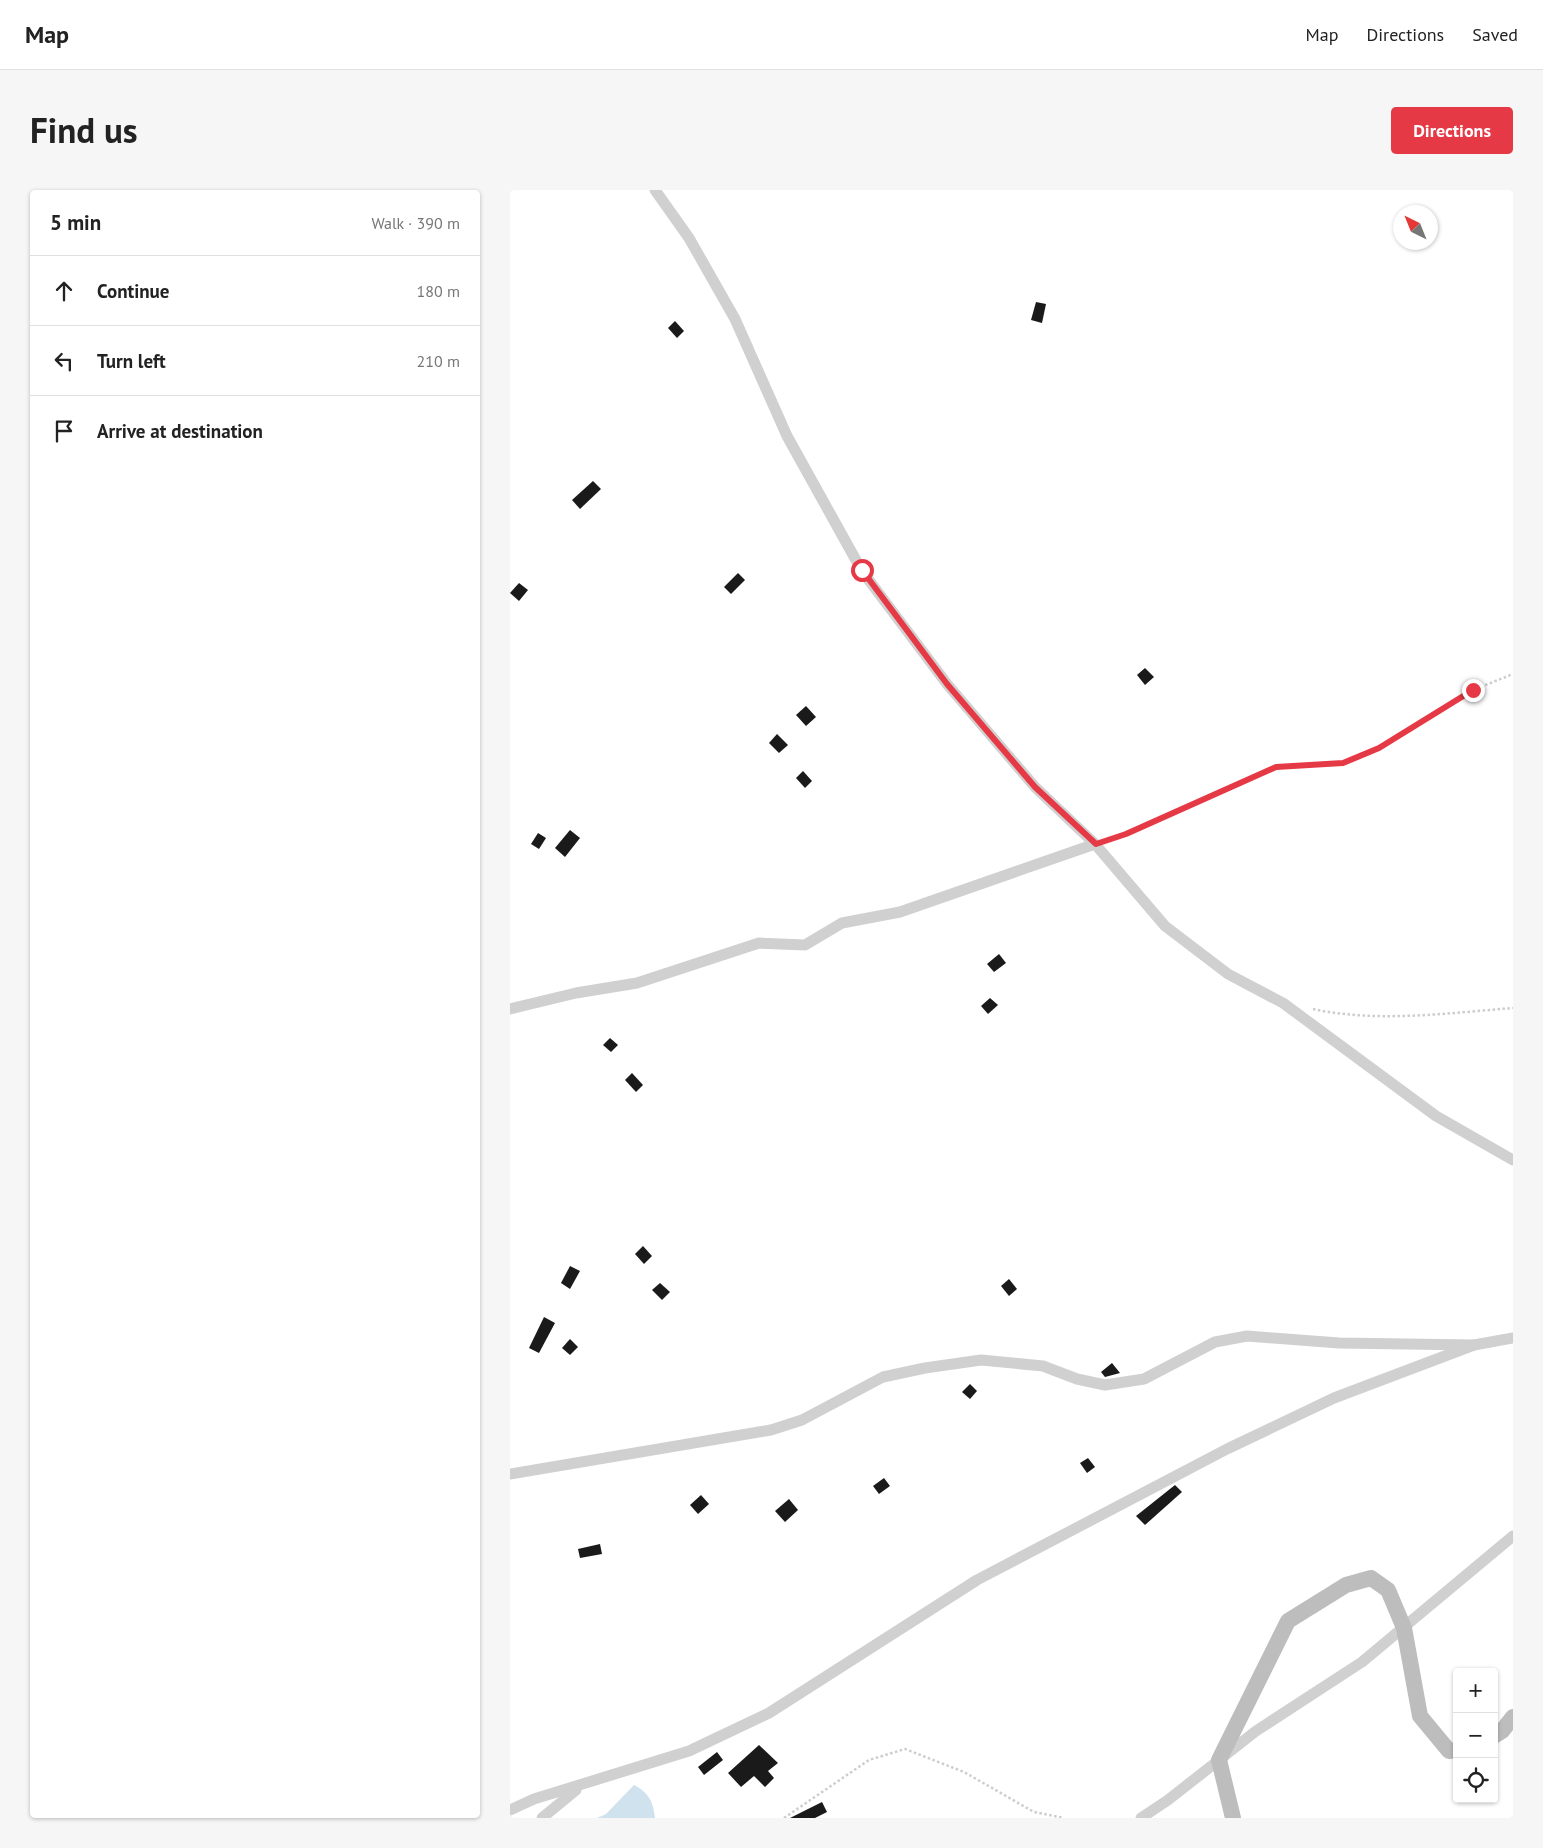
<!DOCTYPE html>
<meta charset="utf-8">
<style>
:root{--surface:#fff;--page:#f6f6f6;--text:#222;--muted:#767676;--line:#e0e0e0;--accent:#e63946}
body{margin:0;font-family:"PT Sans",sans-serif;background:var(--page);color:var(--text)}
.controls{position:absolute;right:15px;bottom:15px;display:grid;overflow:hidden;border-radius:5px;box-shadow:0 1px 4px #0004}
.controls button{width:45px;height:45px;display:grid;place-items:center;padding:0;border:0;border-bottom:1px solid var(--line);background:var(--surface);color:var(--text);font:25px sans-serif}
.compass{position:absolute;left:883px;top:15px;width:45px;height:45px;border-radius:50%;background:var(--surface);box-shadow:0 1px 4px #0004;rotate:317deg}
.stop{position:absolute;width:15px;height:15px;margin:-11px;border:4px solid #e63946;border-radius:50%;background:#fff}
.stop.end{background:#e63946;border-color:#fff;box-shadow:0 1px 5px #0008}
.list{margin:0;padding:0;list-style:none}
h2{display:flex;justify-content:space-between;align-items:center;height:65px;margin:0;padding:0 20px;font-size:21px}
h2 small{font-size:16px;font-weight:400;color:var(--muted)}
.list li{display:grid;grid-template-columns:32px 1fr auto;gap:15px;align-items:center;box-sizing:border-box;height:70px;padding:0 20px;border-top:1px solid var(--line)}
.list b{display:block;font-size:19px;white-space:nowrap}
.list em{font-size:16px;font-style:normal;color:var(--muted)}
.icon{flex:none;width:28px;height:28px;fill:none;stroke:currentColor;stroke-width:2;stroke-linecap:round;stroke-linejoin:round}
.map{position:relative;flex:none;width:1003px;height:1628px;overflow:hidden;border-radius:5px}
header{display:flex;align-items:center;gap:30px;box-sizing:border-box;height:70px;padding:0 25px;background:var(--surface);border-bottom:1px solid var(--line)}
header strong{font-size:24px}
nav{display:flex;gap:28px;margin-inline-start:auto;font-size:18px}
.intro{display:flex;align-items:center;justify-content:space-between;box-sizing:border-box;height:120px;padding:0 30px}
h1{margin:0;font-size:35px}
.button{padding:12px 22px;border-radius:5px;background:var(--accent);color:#fff;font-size:18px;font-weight:700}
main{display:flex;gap:30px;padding:0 30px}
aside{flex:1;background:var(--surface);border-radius:5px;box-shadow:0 1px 4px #0004}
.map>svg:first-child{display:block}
.water{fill:#cfe2ee}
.building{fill:#1a1a1a}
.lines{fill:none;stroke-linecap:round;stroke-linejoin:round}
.path{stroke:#cdcdcd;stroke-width:2.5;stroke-dasharray:2.5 2.5;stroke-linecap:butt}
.street{stroke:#d0d0d0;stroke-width:11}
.secondary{stroke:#bdbdbd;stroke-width:16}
.route{stroke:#e63946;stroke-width:6}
</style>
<header>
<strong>Map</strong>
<nav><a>Map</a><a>Directions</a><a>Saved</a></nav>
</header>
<div class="intro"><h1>Find us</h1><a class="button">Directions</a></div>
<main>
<aside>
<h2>5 min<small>Walk · 390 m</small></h2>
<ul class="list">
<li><svg class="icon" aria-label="ahead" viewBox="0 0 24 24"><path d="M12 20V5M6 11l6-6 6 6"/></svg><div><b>Continue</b></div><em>180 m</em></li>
<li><svg class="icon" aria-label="left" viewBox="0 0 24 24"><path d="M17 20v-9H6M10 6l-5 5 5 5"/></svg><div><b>Turn left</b></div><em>210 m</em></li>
<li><svg class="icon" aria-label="arrive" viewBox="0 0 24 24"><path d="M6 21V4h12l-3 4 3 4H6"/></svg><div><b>Arrive at destination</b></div></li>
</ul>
</aside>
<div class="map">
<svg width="1003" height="1628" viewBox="0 0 1003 1628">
<rect width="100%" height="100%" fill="#fff"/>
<path class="water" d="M124,1595C139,1603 143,1611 145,1628H87L96,1624Z"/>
<g class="building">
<polygon points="526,112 536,114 532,133 521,130"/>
<polygon points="165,131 174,141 167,148 158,138"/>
<polygon points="83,291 91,299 70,319 62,310"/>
<polygon points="228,383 235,390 221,404 214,397"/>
<polygon points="9,393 18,400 9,411 0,403"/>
<polygon points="635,478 644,487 635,495 627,485"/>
<polygon points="296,516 306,527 296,536 286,525"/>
<polygon points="267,544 278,555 269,563 259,553"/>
<polygon points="293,581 302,591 295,598 286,588"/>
<polygon points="60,640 70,648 55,667 45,658"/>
<polygon points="28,643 36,648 29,659 21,654"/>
<polygon points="489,764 496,773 484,782 477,774"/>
<polygon points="480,808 488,815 478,824 471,816"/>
<polygon points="100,848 108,855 101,862 93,855"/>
<polygon points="122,883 133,895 126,902 115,890"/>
<polygon points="133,1056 142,1066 134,1074 125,1064"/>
<polygon points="60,1076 70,1081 60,1099 51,1093"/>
<polygon points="499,1089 507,1099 499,1106 491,1096"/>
<polygon points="150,1093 160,1102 152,1110 142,1100"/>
<polygon points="34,1127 45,1133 29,1163 19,1158"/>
<polygon points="60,1149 68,1157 60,1165 52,1158"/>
<polygon points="602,1173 610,1183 595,1187 591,1182"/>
<polygon points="460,1194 467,1201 460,1209 452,1202"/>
<polygon points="578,1268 585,1277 577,1283 570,1273"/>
<polygon points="374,1288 380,1296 369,1304 363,1296"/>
<polygon points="665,1295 672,1302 635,1335 626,1326"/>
<polygon points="191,1305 199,1314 188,1324 180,1315"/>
<polygon points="279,1309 288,1320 275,1332 265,1321"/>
<polygon points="90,1354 92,1364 70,1368 68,1359"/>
<polygon points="249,1555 268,1573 258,1581 264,1588 255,1597 244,1586 231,1597 218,1583"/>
<polygon points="207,1562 213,1570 194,1585 188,1577"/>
<polygon points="312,1612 317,1622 305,1628 280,1628"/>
</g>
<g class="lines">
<g class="path">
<polyline points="596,651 616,644 767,577 833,573 869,558 963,500 1003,484"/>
<path d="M803,819C866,833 939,823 1003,818"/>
<polyline points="274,1628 359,1570 395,1559 454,1582 524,1622 554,1628"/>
</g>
<g class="street">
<polyline points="145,0 179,48 225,129 277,246 352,381 437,494 525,597 585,654 655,736 718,784 773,813 926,926 1003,970"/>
<polyline points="0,819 66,803 127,793 249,753 295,755 332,733 390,722 585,654"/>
<polyline points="0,1284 261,1240 292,1230 373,1187 415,1178 471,1170 533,1176 567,1189 595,1195 634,1189 705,1152 737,1146 829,1153 964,1155 1003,1148"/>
<polyline points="0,1620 24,1609 179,1561 259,1523 467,1390 717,1259 824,1208 964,1155"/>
<polyline points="32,1628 66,1600"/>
<polyline points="631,1628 658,1610 746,1541 852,1472 1003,1346"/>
</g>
<g class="secondary">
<polyline points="984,1546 992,1541 1003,1527"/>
<polyline points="723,1628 709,1570 778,1431 836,1395 861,1388 878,1400 894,1438 910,1526 939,1561 947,1560"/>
</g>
</g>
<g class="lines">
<polyline class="route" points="352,380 437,494 525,597 586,654 616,644 766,577 833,573 869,558 963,500"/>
</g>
</svg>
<div class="controls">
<button>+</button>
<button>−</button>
<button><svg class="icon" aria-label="locate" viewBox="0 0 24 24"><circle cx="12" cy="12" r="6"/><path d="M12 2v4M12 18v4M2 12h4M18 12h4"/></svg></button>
</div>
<svg class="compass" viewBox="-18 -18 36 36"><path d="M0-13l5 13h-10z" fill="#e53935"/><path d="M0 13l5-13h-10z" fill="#767676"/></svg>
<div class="stop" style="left:352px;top:380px"></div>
<div class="stop end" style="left:963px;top:500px"></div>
</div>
</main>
